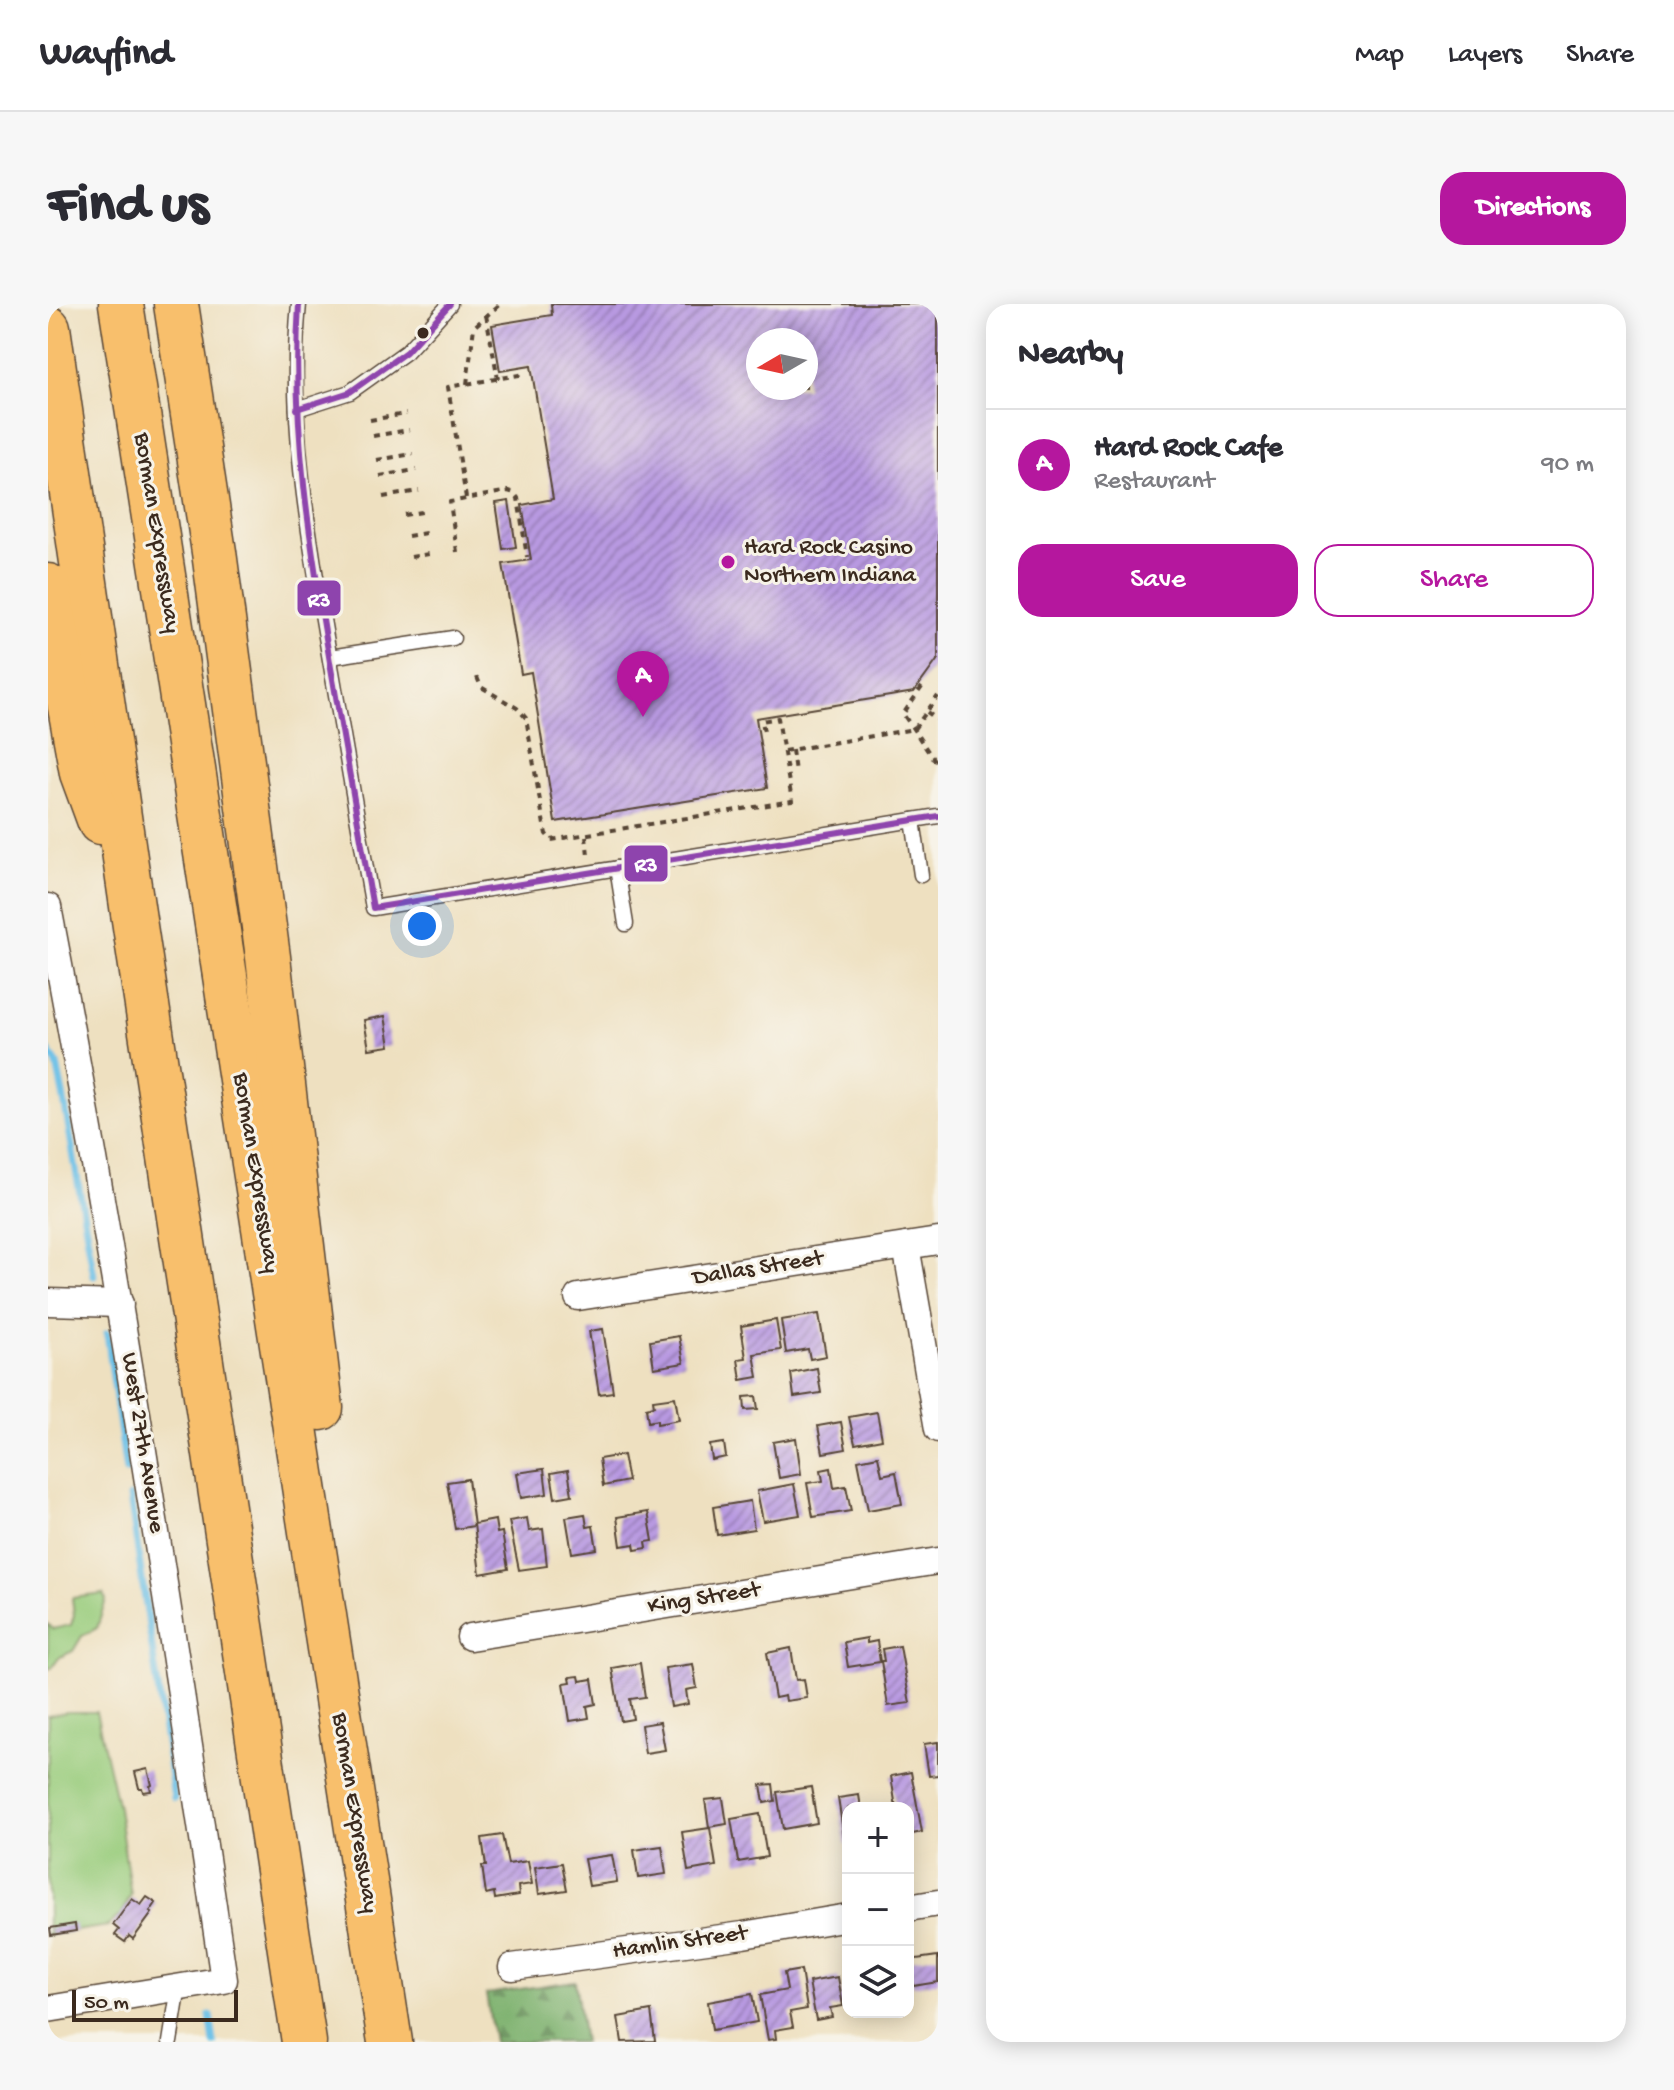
<!DOCTYPE html>
<meta charset="utf-8">
<style>
:root{--surface:#fff;--page:#f7f7f7;--text:#2b2b33;--muted:#7c7c81;--line:#e1e1e2;--accent:#b5179e}
body{margin:0;font-family:"Gochi Hand",sans-serif;background:var(--page);color:var(--text)}
.controls{position:absolute;right:24px;bottom:24px;display:grid;overflow:hidden;border-radius:16px;box-shadow:0 4px 20px #0003}
.controls button{width:72px;height:72px;display:grid;place-items:center;padding:0;border:0;border-bottom:2px solid var(--line);background:var(--surface);color:var(--text);font:40px sans-serif}
.compass{position:absolute;left:698px;top:24px;width:72px;height:72px;border-radius:50%;background:var(--surface);box-shadow:0 4px 20px #0003;rotate:261deg}
.scale{position:absolute;left:24px;bottom:20px;width:166px;box-sizing:border-box;padding-left:8px;border:4px solid #3b2a1e;border-top:0;font-size:22px;line-height:28px;white-space:nowrap;color:#3b2a1e;-webkit-text-stroke:6px #f7f3e8;paint-order:stroke}
.you{position:absolute;left:374px;top:622px;width:28px;height:28px;margin:-20px;border:6px solid #fff;border-radius:50%;background:#1a73e8;box-shadow:0 0 0 12px #1a73e833}
.badge{display:grid;place-items:center;width:52px;height:52px;border-radius:50%;background:var(--accent);color:#fff;font-size:26px;font-weight:700}
.pin{position:absolute;translate:-50% -66px;filter:drop-shadow(0 2px 4px #0008)}
.pin::after{content:'';position:absolute;top:42px;width:28px;height:24px;background:inherit;clip-path:polygon(0 0,100% 0,50% 100%)}
.list{margin:0;padding:0;list-style:none}
h2{display:flex;justify-content:space-between;align-items:center;height:104px;margin:0;padding:0 32px;font-size:34px}
h2 small{font-size:26px;font-weight:400;color:var(--muted)}
.list li{display:grid;grid-template-columns:52px 1fr auto;gap:24px;align-items:center;box-sizing:border-box;height:112px;padding:0 32px;border-top:2px solid var(--line)}
.list b{display:block;font-size:30px;white-space:nowrap}
.list p{margin:0;font-size:26px;white-space:nowrap;color:var(--muted)}
.list em{font-size:26px;font-style:normal;color:var(--muted)}
.actions{display:flex;gap:16px;padding:24px 32px}
.actions a{flex:1;padding:18px 0;border:2px solid var(--accent);border-radius:24px;text-align:center;font-size:28px;color:var(--accent)}
.actions .main{background:var(--accent);color:#fff}
.icon{flex:none;width:44px;height:44px;fill:none;stroke:currentColor;stroke-width:2;stroke-linecap:round;stroke-linejoin:round}
.map{position:relative;flex:none;width:890px;height:1738px;overflow:hidden;border-radius:24px}
header{display:flex;align-items:center;gap:48px;box-sizing:border-box;height:112px;padding:0 40px;background:var(--surface);border-bottom:2px solid var(--line)}
header strong{font-size:38px}
nav{display:flex;gap:44px;margin-inline-start:auto;font-size:28px}
.intro{display:flex;align-items:center;justify-content:space-between;box-sizing:border-box;height:192px;padding:0 48px}
h1{margin:0;font-size:56px}
.button{padding:20px 36px;border-radius:24px;background:var(--accent);color:#fff;font-size:28px;font-weight:700}
main{display:flex;gap:48px;padding:0 48px}
aside{flex:1;background:var(--surface);border-radius:24px;box-shadow:0 4px 20px #0003}
.map>svg:first-child{display:block}
.green{fill:#98cc7c;stroke:#6a7b4d;stroke-width:2}
.forest{fill:url(#forest-firs);stroke:#5a6d45;stroke-width:2}
.lines{fill:none;stroke-linecap:round;stroke-linejoin:round}
.stream{stroke:#6ac0e7;stroke-width:7}
.building{fill:url(#building-hatch);fill-rule:evenodd}
.lane-casing{stroke:#564536;stroke-width:17}
.street-casing{stroke:#564536;stroke-width:29}
.highway-casing{stroke:#564536;stroke-width:47}
.path{stroke:#564536;stroke-width:4;stroke-dasharray:6 6;stroke-linecap:butt}
.lane{stroke:#fff;stroke-width:14}
.street{stroke:#fff;stroke-width:26}
.highway{stroke:#f8bf6c;stroke-width:44}
.bus-1-casing{stroke:#f7f3e8;stroke-width:12}
.bus-1{stroke:#8e44ad;stroke-width:6}
.bus-dot{fill:#3b2a1e;stroke:#f7f3e8;stroke-width:3}
.poi-dot{fill:#b5179e;stroke:#f7f3e8;stroke-width:3}
.labels{text-anchor:middle;dominant-baseline:central;stroke-width:6;stroke-linejoin:round;paint-order:stroke}
.street-label{font-size:24px;fill:#3b2a1e;stroke:#f7f3e8}
.poi-label{font-size:24px;fill:#3b2a1e;stroke:#f7f3e8;text-anchor:start}
.line-badge{stroke:#f7f3e8;stroke-width:3}
.badge-label{font-size:22px;text-anchor:middle;font-weight:bold;fill:#fff}
</style>
<header>
<strong>Wayfind</strong>
<nav><a>Map</a><a>Layers</a><a>Share</a></nav>
</header>
<div class="intro"><h1>Find us</h1><a class="button">Directions</a></div>
<main>
<div class="map">
<svg width="890" height="1738" viewBox="0 0 890 1738">
<defs>
<pattern id="forest-firs" width="22" height="20" patternUnits="userSpaceOnUse" patternTransform="scale(2)"><rect width="22" height="20" fill="#7ab06c"/><path d="M5 1l3.5 6h-7zM16 11l3.5 6h-7z" fill="#658f58"/></pattern>
<pattern id="building-hatch" width="6" height="6" patternUnits="userSpaceOnUse" patternTransform="scale(2)"><rect width="6" height="6" fill="#b899e1"/><path d="M-1 1l2-2M0 6l6-6M5 7l2-2" fill="none" stroke="#977db6"/></pattern>
</defs>
<rect width="100%" height="100%" fill="#f7f3e8"/>
<filter id="ink" filterUnits="userSpaceOnUse"><feTurbulence type="fractalNoise" baseFrequency=".0125" numOctaves="2"/><feDisplacementMap in="SourceGraphic" scale="16" xChannelSelector="R" yChannelSelector="G"/><feConvolveMatrix kernelMatrix="1 2 1 2 8 2 1 2 1" color-interpolation-filters="sRGB"/></filter>
<filter id="wash" filterUnits="userSpaceOnUse"><feTurbulence type="fractalNoise" baseFrequency=".006" numOctaves="4" result="noise"/><feDisplacementMap in="SourceGraphic" scale="32" xChannelSelector="R" yChannelSelector="G"/><feGaussianBlur stdDeviation="1.8" result="paint"/><feColorMatrix in="noise" values="0 0 0 0 0 0 0 0 0 0 0 0 0 0 0 0 0 1.4 0 .05"/><feComposite in="paint" operator="in"/></filter>
<g filter="url(#wash)">
<rect width="100%" height="100%" fill="#eee0c0"/>
<g class="green">
<polygon points="56,1290 58,1296 49,1324 34,1332 25,1347 10,1354 4,1364 0,1365 0,1320 5,1325 23,1321 26,1311 24,1294"/>
<polygon points="19,1408 48,1408 70,1504 83,1591 74,1609 60,1622 0,1631 0,1412"/>
</g>
<polygon class="forest" points="527,1677 536,1738 446,1738 438,1690"/>
<g class="lines">
<g class="stream">
<polyline points="0,746 9,760 15,790 46,972"/>
<polyline points="59,1029 78,1167"/>
<polyline points="82,1193 126,1494"/>
<polyline points="162,1711 166,1738"/>
</g>
</g>
<g id="blocks">
<g class="building">
<path d="M503,0H890V355L866,388L708,414L719,484L507,518L483,368L473,370L455,260L483,256L474,201L505,195L483,62L452,67L444,21L504,11ZM710,36H758V84H710Z"/>
<polygon points="461,197 468,243 455,245 448,199"/>
<polygon points="337,712 342,742 321,745 316,716"/>
<polygon points="771,1010 778,1052 762,1055 760,1045 738,1049 733,1016"/>
<polygon points="728,1016 733,1046 706,1050 710,1073 693,1076 690,1055 698,1054 693,1022"/>
<polygon points="555,1025 565,1088 551,1090 541,1027"/>
<polygon points="631,1032 636,1059 606,1064 602,1037"/>
<polygon points="769,1064 773,1089 746,1093 743,1069"/>
<polygon points="708,1092 710,1105 697,1106 696,1093"/>
<polygon points="627,1093 631,1116 609,1120 609,1116 600,1118 598,1104 606,1102 605,1096"/>
<polygon points="829,1108 834,1135 807,1140 801,1113"/>
<polygon points="793,1118 798,1145 775,1149 770,1122"/>
<polygon points="748,1134 753,1170 731,1174 725,1138"/>
<polygon points="676,1139 678,1153 664,1156 662,1141"/>
<polygon points="575,1151 580,1177 555,1182 551,1155"/>
<polygon points="830,1152 834,1171 848,1168 854,1200 820,1206 810,1156"/>
<polygon points="783,1164 786,1184 798,1182 803,1207 765,1213 759,1179 775,1177 773,1166"/>
<polygon points="496,1165 499,1190 473,1194 469,1169"/>
<polygon points="520,1166 524,1191 507,1194 503,1169"/>
<polygon points="420,1175 426,1222 407,1225 399,1178"/>
<polygon points="746,1180 752,1211 715,1217 709,1187"/>
<polygon points="702,1197 706,1225 669,1231 665,1203"/>
<polygon points="600,1208 605,1237 598,1238 599,1244 587,1246 586,1240 573,1242 569,1213"/>
<polygon points="537,1210 539,1223 545,1222 549,1245 524,1249 518,1213"/>
<polygon points="479,1214 481,1227 495,1225 499,1262 471,1266 461,1217"/>
<polygon points="447,1216 449,1229 454,1228 460,1265 432,1270 426,1220"/>
<polygon points="819,1334 819,1339 829,1337 832,1358 800,1363 796,1338"/>
<polygon points="852,1342 862,1399 840,1402 833,1357 836,1357 834,1345"/>
<polygon points="743,1344 748,1376 756,1375 759,1394 738,1397 737,1392 727,1394 719,1349"/>
<polygon points="592,1359 597,1393 582,1395 585,1415 573,1417 564,1364"/>
<polygon points="645,1360 649,1384 638,1386 640,1400 623,1403 617,1364"/>
<polygon points="531,1372 532,1377 544,1375 548,1400 539,1402 541,1414 522,1417 516,1379 523,1378 522,1373"/>
<polygon points="612,1418 617,1446 597,1449 593,1421"/>
<polygon points="890,1438 890,1471 881,1472 876,1440"/>
<polygon points="100,1465 104,1481 102,1482 103,1487 95,1488 94,1484 91,1484 87,1468"/>
<polygon points="863,1468 874,1528 860,1531 860,1504 848,1504 843,1472"/>
<polygon points="725,1480 727,1497 716,1499 713,1481"/>
<polygon points="763,1483 769,1519 735,1525 729,1488"/>
<polygon points="811,1491 813,1504 800,1504 800,1540 797,1540 790,1494"/>
<polygon points="675,1494 679,1520 661,1523 657,1496"/>
<polygon points="712,1510 719,1553 690,1558 683,1515"/>
<polygon points="662,1524 668,1562 640,1567 634,1528"/>
<polygon points="454,1531 460,1560 480,1557 484,1580 470,1582 471,1591 447,1595 446,1588 438,1590 434,1562 438,1562 434,1534"/>
<polygon points="614,1542 618,1570 590,1574 586,1546"/>
<polygon points="564,1551 569,1578 541,1582 536,1555"/>
<polygon points="514,1559 519,1586 491,1590 487,1563"/>
<polygon points="99,1593 108,1599 102,1608 104,1609 85,1635 81,1632 77,1638 67,1631 71,1626 65,1621 84,1595 93,1601"/>
<polygon points="27,1620 28,1627 3,1631 2,1624"/>
<polygon points="890,1652 890,1678 865,1682 861,1656"/>
<polygon points="753,1666 759,1705 742,1708 745,1723 727,1726 728,1735 720,1736 712,1691 739,1686 736,1669"/>
<polygon points="790,1673 795,1702 782,1704 784,1713 768,1716 761,1678"/>
<polygon points="704,1690 709,1718 664,1726 660,1698"/>
<polygon points="603,1707 607,1737 574,1738 570,1713"/>
</g>
</g>
</g>
<g filter="url(#ink)">
<use href="#blocks" fill-opacity="0" stroke="#564536" stroke-width="2"/>
<g class="lines">
<g class="lane-casing">
<g id="lane">
<path d="M251,0C240,112 259,223 278,333C294,424 309,514 325,604L890,512"/>
<polyline points="249,105 302,88 358,48 402,0"/>
<polyline points="282,353 405,334"/>
<polyline points="865,516 873,571"/>
<polyline points="569,564 578,620"/>
<polyline points="122,1738 131,1683"/>
</g>
</g>
<g class="street-casing">
<g id="street">
<path d="M0,603C68,959 123,1317 176,1676L0,1705"/>
<polyline points="858,942 890,1125"/>
<polyline points="530,993 890,937"/>
<polyline points="0,998 72,1000"/>
<polyline points="422,1333 890,1257"/>
<polyline points="860,1604 890,1599"/>
<polyline points="464,1663 695,1631 800,1613"/>
</g>
</g>
<g class="highway-casing">
<g id="highway">
<polyline points="73,0 342,1738"/>
<polyline points="128,0 166,248 220,653 273,1104"/>
<polyline points="0,24 85,609 256,1738"/>
<polyline points="0,282 34,469 52,518"/>
</g>
</g>
<g class="path">
<polyline points="438,11 450,75"/>
<polyline points="419,80 426,23 452,0"/>
<polyline points="322,116 358,110"/>
<polyline points="325,132 361,126"/>
<polyline points="329,156 365,150"/>
<polyline points="332,172 368,166"/>
<polyline points="335,193 371,187"/>
<polyline points="418,194 400,83 477,70"/>
<polyline points="356,211 374,208"/>
<polyline points="360,232 378,229"/>
<polyline points="409,248 402,198 460,187 466,189 470,194 479,253"/>
<polyline points="363,253 381,250"/>
<polyline points="429,373 433,383 469,404 478,414 496,521 498,530 503,536 744,497 730,414 714,417 716,428"/>
<polyline points="874,383 855,410 888,459"/>
<polyline points="879,408 890,416"/>
<polyline points="744,446 747,468"/>
<polyline points="736,447 866,425 890,392"/>
<polyline points="538,532 540,551"/>
</g>
<use href="#lane" class="lane"/>
<use href="#street" class="street"/>
<use href="#highway" class="highway"/>
<g class="bus-1-casing">
<g id="bus-1">
<path d="M251,0C243,124 262,241 283,364C297,444 311,524 325,604L890,512"/>
<polyline points="249,105 302,88 358,48 402,0"/>
</g>
</g>
<use href="#bus-1" class="bus-1"/>
</g>
</g>
<circle class="bus-dot" cx="375" cy="29" r="7"/>
<circle class="poi-dot" cx="680" cy="258" r="8"/>
<g class="labels">
<g class="street-label">
<text transform="translate(108 229) rotate(81)">Borman Expressway</text>
<text transform="translate(207 869) rotate(81)">Borman Expressway</text>
<text transform="translate(710 965) rotate(-9)">Dallas Street</text>
<text transform="translate(94 1139) rotate(81)">West 27th Avenue</text>
<text transform="translate(656 1295) rotate(-9)">King Street</text>
<text transform="translate(306 1509) rotate(81)">Borman Expressway</text>
<text transform="translate(632 1639) rotate(-8)">Hamlin Street</text>
</g>
<g class="poi-label">
<text x="696" y="244">Hard Rock Casino<tspan x="696" dy="28">Northern Indiana</tspan></text>
</g>
</g>
<g class="line-badge">
<rect x="248" y="275" width="46" height="38" rx="8" fill="#8e44ad"/>
<rect x="575" y="540" width="46" height="39" rx="8" fill="#8e44ad"/>
</g>
<g class="badge-label">
<text x="271" y="302">R3</text>
<text x="598" y="567">R3</text>
</g>
</svg>
<div class="controls">
<button>+</button>
<button>−</button>
<button><svg class="icon" aria-label="layers" viewBox="0 0 24 24"><path d="M12 4l9 5-9 5-9-5zM3 14l9 5 9-5"/></svg></button>
</div>
<svg class="compass" viewBox="-18 -18 36 36"><path d="M0-13l5 13h-10z" fill="#e53935"/><path d="M0 13l5-13h-10z" fill="#7c7c81"/></svg>
<div class="scale">50 m</div>
<div class="you"></div>
<div class="pin badge" style="left:595px;top:413px">A</div>
</div>
<aside>
<h2>Nearby<small></small></h2>
<ul class="list">
<li><span class="badge">A</span><div><b>Hard Rock Cafe</b><p>Restaurant</p></div><em>90 m</em></li>
</ul>
<div class="actions"><a class="main">Save</a><a>Share</a></div>
</aside>
</main>
